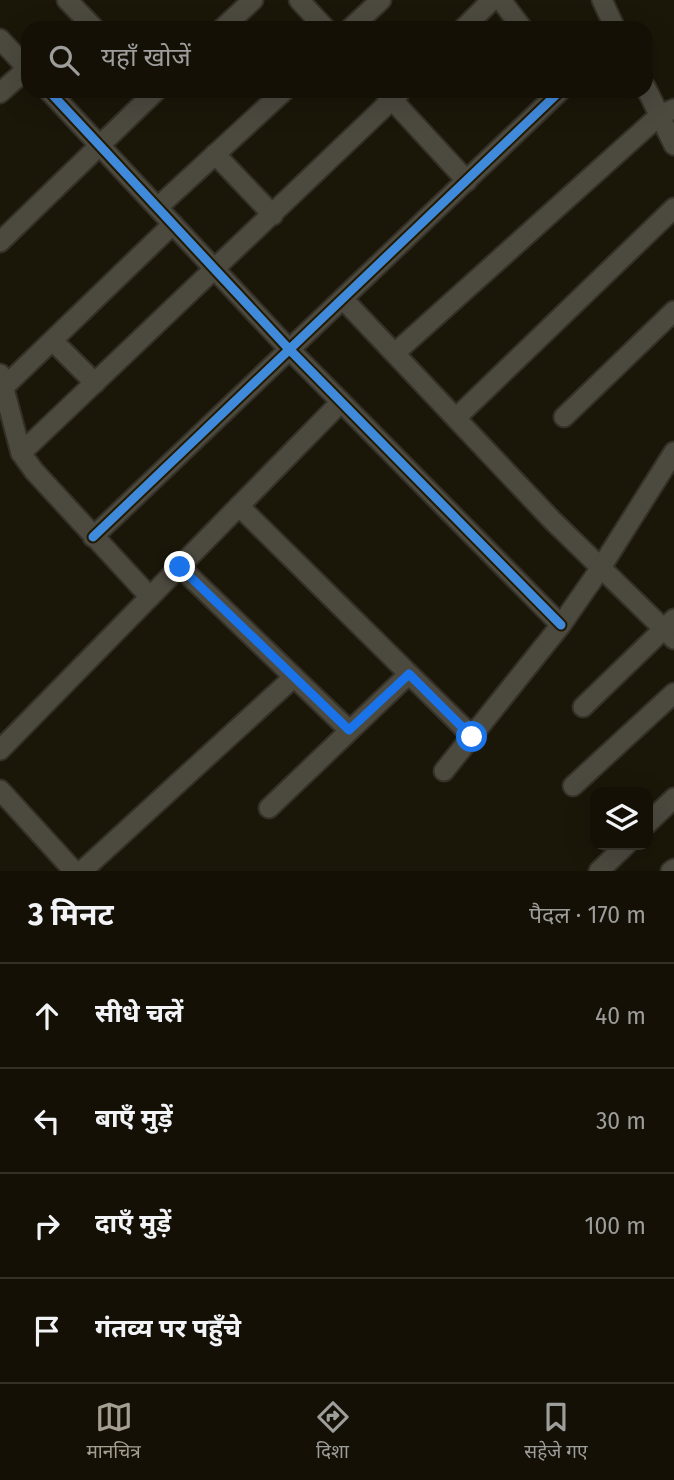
<!DOCTYPE html>
<html lang="hi">
<meta charset="utf-8">
<style>
:root{--surface:#141006;--page:#211e14;--text:#f1f3f6;--muted:#9d9d9b;--line:#333028;--accent:#a49f90}
body{margin:0;font-family:"Fira Sans","Noto Sans Devanagari",sans-serif;background:var(--page);color:var(--text)}
.controls{position:absolute;right:21px;bottom:21px;display:grid;overflow:hidden;border-radius:14px;box-shadow:0 7px 28px #0002}
.controls button{width:63px;height:63px;display:grid;place-items:center;padding:0;border:0;border-bottom:2px solid var(--line);background:var(--surface);color:var(--text);font:35px sans-serif}
.stop{position:absolute;width:21px;height:21px;margin:-16px;border:5px solid #1a73e8;border-radius:50%;background:#fff}
.stop.end{background:#1a73e8;border-color:#fff;box-shadow:0 2px 7px #0008}
.list{margin:0;padding:0;list-style:none}
h2{display:flex;justify-content:space-between;align-items:center;height:91px;margin:0;padding:0 28px;font-size:30px}
h2 small{font-size:23px;font-weight:400;color:var(--muted)}
.list li{display:grid;grid-template-columns:46px 1fr auto;gap:21px;align-items:center;box-sizing:border-box;height:105px;padding:0 28px;border-top:2px solid var(--line)}
.list b{display:block;font-size:26px;white-space:nowrap}
.list em{font-size:23px;font-style:normal;color:var(--muted)}
.icon{flex:none;width:38px;height:38px;fill:none;stroke:currentColor;stroke-width:2;stroke-linecap:round;stroke-linejoin:round}
.map{position:relative;flex:none;width:674px;height:871px;overflow:hidden}
.search{position:absolute;background:var(--surface);box-shadow:0 7px 28px #0002;left:21px;right:21px;top:21px;height:77px;display:flex;align-items:center;gap:18px;box-sizing:border-box;padding:0 24px;border-radius:21px;color:var(--muted);font-size:26px}
.sheet{height:511px;background:var(--surface)}
nav{display:flex;justify-content:space-around;align-items:center;box-sizing:border-box;height:98px;border-top:2px solid var(--line);background:var(--surface);font-size:19px;color:var(--muted)}
nav a{display:grid;justify-items:center;gap:4px}
nav .on{color:var(--accent)}
.map>svg:first-child{display:block}
.lines{fill:none;stroke-linecap:round;stroke-linejoin:round}
.street-casing{stroke:#343028;stroke-width:23}
.street{stroke:#4c493f;stroke-width:19}
.cycleway-casing{stroke:#221a00;stroke-width:13}
.cycleway{stroke:#408adc;stroke-width:9}
.route{stroke:#1a73e8;stroke-width:9}
</style>
<div class="map">
<svg width="674" height="871" viewBox="0 0 674 871">
<rect width="100%" height="100%" fill="#1a1608"/>
<g class="lines">
<g class="street-casing">
<g id="street">
<polyline points="67,0 94,28"/>
<polyline points="299,0 325,28"/>
<polyline points="501,0 522,28"/>
<polyline points="602,0 615,28"/>
<polyline points="223,28 253,0"/>
<polyline points="351,28 381,0"/>
<polyline points="464,28 492,0"/>
<polyline points="0,39 28,69"/>
<polyline points="646,88 674,145"/>
<polyline points="49,91 288,348 561,625"/>
<polyline points="385,92 467,181"/>
<polyline points="0,93 28,68"/>
<polyline points="215,154 273,215"/>
<polyline points="158,207 284,91"/>
<polyline points="0,242 156,91"/>
<polyline points="343,299 552,520 674,639"/>
<polyline points="53,341 95,383"/>
<polyline points="395,353 660,115 674,109"/>
<polyline points="0,374 21,453 34,471 150,597"/>
<polyline points="3,388 173,224"/>
<polyline points="457,417 674,208"/>
<polyline points="564,417 674,311"/>
<polyline points="21,453 401,91"/>
<polyline points="239,506 473,737"/>
<polyline points="93,537 560,91"/>
<polyline points="180,567 349,730"/>
<polyline points="583,707 674,619"/>
<polyline points="0,750 341,402"/>
<polyline points="444,771 561,625 600,569 674,452"/>
<polyline points="573,786 674,693"/>
<polyline points="0,790 74,871"/>
<polyline points="269,808 409,674"/>
<polyline points="648,823 674,798"/>
<polyline points="82,871 294,677"/>
<polyline points="599,871 626,845"/>
<polyline points="671,871 674,869"/>
</g>
</g>
<use href="#street" class="street"/>
<g class="cycleway-casing">
<g id="cycleway">
<polyline points="49,91 288,348 561,625"/>
<polyline points="93,537 560,91"/>
</g>
</g>
<use href="#cycleway" class="cycleway"/>
</g>
<g class="lines">
<polyline class="route" points="180,567 349,730 409,674 472,737"/>
</g>
</svg>
<div class="controls">
<button><svg class="icon" aria-label="layers" viewBox="0 0 24 24"><path d="M12 4l9 5-9 5-9-5zM3 14l9 5 9-5"/></svg></button>
</div>
<div class="stop" style="left:472px;top:737px"></div>
<div class="stop end" style="left:180px;top:567px"></div>
<div class="search"><svg class="icon" aria-label="search" viewBox="0 0 24 24"><circle cx="10" cy="10" r="6"/><path d="M15 15l6 6"/></svg>यहाँ खोजें</div>
</div>
<section class="sheet">
<h2>3 मिनट<small>पैदल · 170 m</small></h2>
<ul class="list">
<li><svg class="icon" aria-label="ahead" viewBox="0 0 24 24"><path d="M12 20V5M6 11l6-6 6 6"/></svg><div><b>सीधे चलें</b></div><em>40 m</em></li>
<li><svg class="icon" aria-label="left" viewBox="0 0 24 24"><path d="M17 20v-9H6M10 6l-5 5 5 5"/></svg><div><b>बाएँ मुड़ें</b></div><em>30 m</em></li>
<li><svg class="icon" aria-label="right" viewBox="0 0 24 24"><path d="M7 20v-9h11M14 6l5 5-5 5"/></svg><div><b>दाएँ मुड़ें</b></div><em>100 m</em></li>
<li><svg class="icon" aria-label="arrive" viewBox="0 0 24 24"><path d="M6 21V4h12l-3 4 3 4H6"/></svg><div><b>गंतव्य पर पहुँचे</b></div></li>
</ul>
</section>
<nav>
<a class="on"><svg class="icon" aria-label="map" viewBox="0 0 24 24"><path d="M3 6l6-2 6 2 6-2v14l-6 2-6-2-6 2zM9 4v14M15 6v14"/></svg>मानचित्र</a>
<a><svg class="icon" aria-label="directions" viewBox="0 0 24 24"><path d="M12 3l9 9-9 9-9-9zM9 14v-3h6M13 9l2 2-2 2"/></svg>दिशा</a>
<a><svg class="icon" aria-label="saved" viewBox="0 0 24 24"><path d="M7 4h10v16l-5-4-5 4z"/></svg>सहेजे गए</a>
</nav>
